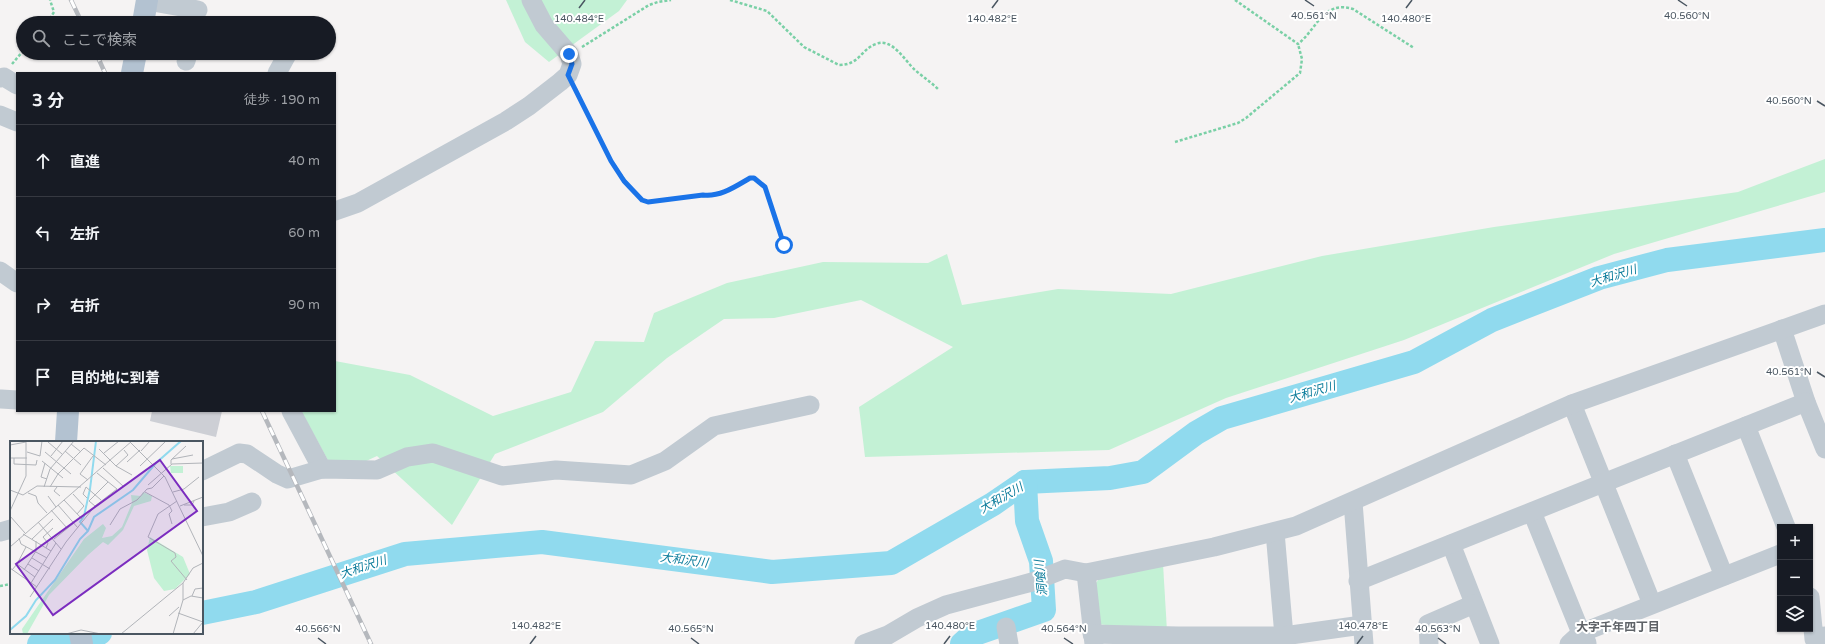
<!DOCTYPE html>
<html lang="ja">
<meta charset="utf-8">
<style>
:root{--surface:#171b24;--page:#242831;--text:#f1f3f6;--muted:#9ea1a6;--line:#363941}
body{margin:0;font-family:"Varela Round","Noto Sans JP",sans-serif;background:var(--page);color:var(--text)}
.controls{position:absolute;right:12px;bottom:12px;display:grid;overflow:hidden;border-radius:0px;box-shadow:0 1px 3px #0004}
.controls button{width:36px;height:36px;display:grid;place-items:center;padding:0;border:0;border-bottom:1px solid var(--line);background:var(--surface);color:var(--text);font:20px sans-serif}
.stop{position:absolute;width:12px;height:12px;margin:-9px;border:3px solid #1a73e8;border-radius:50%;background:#fff}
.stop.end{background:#1a73e8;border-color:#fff;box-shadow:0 1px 4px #0008}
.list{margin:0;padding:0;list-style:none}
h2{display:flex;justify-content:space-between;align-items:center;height:52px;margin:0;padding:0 16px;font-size:17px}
h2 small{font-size:13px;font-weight:400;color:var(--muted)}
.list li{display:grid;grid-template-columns:26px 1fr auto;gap:12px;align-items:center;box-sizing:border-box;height:72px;padding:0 16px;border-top:1px solid var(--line)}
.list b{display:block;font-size:15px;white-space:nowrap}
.list em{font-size:13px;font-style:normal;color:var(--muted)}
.icon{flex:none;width:22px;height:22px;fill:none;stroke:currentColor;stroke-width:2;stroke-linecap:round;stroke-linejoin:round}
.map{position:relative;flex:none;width:1825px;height:644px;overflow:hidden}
.search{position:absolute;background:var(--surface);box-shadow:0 1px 3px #0004;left:16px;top:16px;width:320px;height:44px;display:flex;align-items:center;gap:10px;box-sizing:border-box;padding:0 14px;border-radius:22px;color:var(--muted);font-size:15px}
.panel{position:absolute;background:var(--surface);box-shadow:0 1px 3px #0004;left:16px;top:72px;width:320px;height:340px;border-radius:0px}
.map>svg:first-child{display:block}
.green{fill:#c3f1d5}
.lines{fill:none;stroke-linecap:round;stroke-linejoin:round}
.river{stroke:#90daee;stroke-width:24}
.building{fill:#cdcfd5}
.path{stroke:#7ad0a6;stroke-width:2.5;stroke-dasharray:3 2;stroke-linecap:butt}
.minor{stroke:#c1cad2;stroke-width:19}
.major{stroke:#b3c2d1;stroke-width:22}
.rail-casing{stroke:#b5b8bd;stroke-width:4.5}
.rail{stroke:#fff;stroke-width:3;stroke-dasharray:9;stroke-linecap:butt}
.route{stroke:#1a73e8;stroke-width:5}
.ticks{fill:none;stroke:#4a5661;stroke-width:1.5}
.labels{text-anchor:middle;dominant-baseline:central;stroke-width:4;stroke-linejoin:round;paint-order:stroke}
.water-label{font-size:12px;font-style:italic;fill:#0c7c9b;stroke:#fff}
.neighbourhood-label{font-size:12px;font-weight:bold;fill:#5f6368;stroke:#fff}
.inset-river{fill:none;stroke:#90daee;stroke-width:2}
.inset-road{fill:none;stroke:#b1b4b9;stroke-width:1}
.view{fill:#7b2cbf;fill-opacity:0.15;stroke:#7b2cbf;stroke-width:2}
.inset-edge{fill:none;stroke:#4a5661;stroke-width:2}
.ticks-label{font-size:10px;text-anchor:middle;fill:#4a5661;stroke:#fff;stroke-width:4;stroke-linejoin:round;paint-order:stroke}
</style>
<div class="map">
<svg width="1825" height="644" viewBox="0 0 1825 644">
<rect width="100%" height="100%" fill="#f5f3f3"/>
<g class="green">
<polygon points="506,0 627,0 619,11 549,62 525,42"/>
<polygon points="1825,159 1825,192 1614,254 1404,340 1226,398 1109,450 865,457 859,407 953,347 861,300 774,318 724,319 667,358 603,412 495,454 452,525 377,456 336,475 301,411 335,411 335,361 410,375 493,416 571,392 595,341 644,342 654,313 727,283 823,262 928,263 947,254 962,305 1058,289 1171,294 1322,256 1494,227 1738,192"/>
<polygon points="1163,564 1167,631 1096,624 1092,588 1099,579"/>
</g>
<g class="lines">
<g class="river">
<polyline points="202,613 256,602 405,554 542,542 772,572 891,563 993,504 1025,482 1110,478 1143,472 1196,433 1222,418 1414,362 1492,320 1599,278 1667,260 1825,240"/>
<polyline points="39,644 100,633"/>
<polyline points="962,644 972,635 1044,610 1041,561 1027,521 1025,482"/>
</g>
</g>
<polygon class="building" points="152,411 222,411 216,437 150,421"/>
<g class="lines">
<g class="path">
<path d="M730,0L767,11L804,47L839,65C860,65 861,49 876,44C892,37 905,61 915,70C923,77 931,82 939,90"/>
<path d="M1235,0L1298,44C1317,29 1323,0 1353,9L1414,48"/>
<polyline points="47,23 54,12 50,0"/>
<polyline points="582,47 649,5 658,2 671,0"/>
<polyline points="12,64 23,51"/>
<path d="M576,89C593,125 607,161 634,191C639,196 640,200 648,202L694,196H711L722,193L750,178H755L765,187L784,245"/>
<polyline points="1175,142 1238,123 1246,118 1300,73 1302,59 1298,44"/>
<polyline points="0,586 11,584"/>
</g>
<g class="minor">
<polyline points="147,1 198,10"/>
<polyline points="186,61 188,53"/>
<polyline points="277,73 288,53"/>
<polyline points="0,78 4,77 17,85"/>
<polyline points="0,115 17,122"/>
<polyline points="335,211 358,203 506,121 529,106 560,82 568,75 572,64 569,54 544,25 531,0"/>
<polyline points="0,271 17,283"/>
<polyline points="1782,329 1806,402 1825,449"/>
<polyline points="1,399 17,400"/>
<polyline points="1572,404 1652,604"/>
<polyline points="291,411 322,469"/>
<polyline points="1746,426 1786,527"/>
<polyline points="1675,454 1724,576"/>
<polyline points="202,471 239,453 247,454 277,474 288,479 322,469 377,470 407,457 433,453 502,476 556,470 631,475 665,461 714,426 810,405"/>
<polyline points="1353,502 1364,644"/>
<polyline points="1532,512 1581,633 1587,643"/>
<polyline points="202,517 229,512 252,502"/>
<polyline points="0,532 11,529"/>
<polyline points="1275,532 1284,636"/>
<polyline points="1451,544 1490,644"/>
<polyline points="1086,573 1094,644"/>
<polyline points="1358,581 1806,402"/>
<polyline points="1810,597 1814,639 1825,636"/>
<polyline points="1006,627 1009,644"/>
<polyline points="1092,634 1178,636 1284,636 1362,625"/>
<polyline points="864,644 888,635 917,618 946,605 1032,582 1065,569 1086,573 1214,547 1296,526 1572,404 1825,314"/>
<polyline points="1429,644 1428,624 1474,604"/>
<polyline points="1569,644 1581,633 1780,554"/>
</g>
<g class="major">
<polyline points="143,23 147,0"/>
<polyline points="132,73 136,53"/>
<polyline points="66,442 68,411"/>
<polyline points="80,633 82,644"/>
</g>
<g class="rail-casing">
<g id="rail">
<polyline points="71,0 82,23"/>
<polyline points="96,53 105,73"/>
<polyline points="262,411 371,644"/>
</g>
</g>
<use href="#rail" class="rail"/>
</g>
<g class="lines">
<path class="route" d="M569,54L572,64L568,75L611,161L624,181L642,200L648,202L703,195C721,197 736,186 750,178H754L765,187L784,245"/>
</g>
<path class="ticks" d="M1305,0L1314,6M1678,0L1687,6M579,8L585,0M992,8L998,0M1406,8L1412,0M1817,101L1825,106M1817,372L1825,377M318,638L326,644M691,638L699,644M1064,638L1073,644M1438,638L1446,644M530,644L536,636M944,644L950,636M1357,644L1363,636"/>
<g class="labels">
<g class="water-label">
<text transform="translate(1613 276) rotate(-17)">大和沢川</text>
<text transform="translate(1312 392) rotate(-16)">大和沢川</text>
<text transform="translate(1001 498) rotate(-30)">大和沢川</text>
<text transform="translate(684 560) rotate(7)">大和沢川</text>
<text transform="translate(363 567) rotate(-18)">大和沢川</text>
<text transform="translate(1041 578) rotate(-96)">洞喰川</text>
</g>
<g class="neighbourhood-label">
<text x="1618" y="627">大字千年四丁目</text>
</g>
</g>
<g transform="translate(10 441)">
<rect width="193" height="193" fill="#f5f3f3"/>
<path d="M160,25H173V32H161ZM133,51L142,55L141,60L124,65L113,89L98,104L93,101L78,114L39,154L17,193H13L12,188L74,98L93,83L96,87L92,97L102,95L112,86L122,62L121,54L131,55ZM140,96L173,116L180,133L165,148L154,150L144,137L137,109Z" fill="#c3f1d5"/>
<path class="inset-river" d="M78,90L70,81L74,75L80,48L86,0M0,189L16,175L26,159L45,139L70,98L78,90L84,76L123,49L146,22L171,0"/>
<path class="inset-road" d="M119,0L155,36L193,115M38,1L52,13M61,3L71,11M0,4L16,1M89,8L106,25L122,34M55,10L71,24M131,10L140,0M17,11L30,15L32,0M35,11L61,33M94,12L109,0M41,15L53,0M0,17H17M4,17V23L26,24L27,19M162,18L183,14M32,20L53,37M117,21L130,9M35,22L31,36L37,38M161,23V19L176,5M106,25L118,14L114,9M130,25L156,0M93,27L113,45M78,39L70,33L83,15M138,44L162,23L193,22M34,46L40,28L64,0M40,46L48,33L74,7L96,24M47,46L44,50L50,55M76,46L91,59M76,46L73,53L77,57M0,49L13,54L27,45L71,46M135,51L159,64L162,70L159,73L162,83M163,51L174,48L189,36M18,52L26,55L28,62L37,72M63,53L74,65L67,73M38,55L46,66M54,59L72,78M167,60L148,73L138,96L165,112L166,116L161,120L177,139M48,64L68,87M174,64H182L184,60M85,65L79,60L98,41M170,65L193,56M41,69L57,87M0,70L16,35V0M0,75L15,92M28,81L51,108M100,84L110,68L127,59L137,48L142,47L154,35M13,93L41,110M9,97L11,103L37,117M22,98L43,78M44,98L64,82M0,106L122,0M36,107L38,102L33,96L43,87M22,117L40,128M7,123L16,106M18,123L29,130M0,127L27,146M2,129L7,123L25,136M14,129L26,110V100M21,142L46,102M182,155L185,148L193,147M20,156L56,101L85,65L107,48L87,32M173,159L181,155L193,157M168,172L193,181M159,175L169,166M56,193L71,189L91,193M111,193L173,142L183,127L193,122M163,193L173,159V142M183,193L193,181"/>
<path class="view" d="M150,19L187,70L43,174L6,123Z"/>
<rect width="193" height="193" class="inset-edge"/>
</g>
<g class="ticks-label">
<text x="1314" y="19">40.561°N</text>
<text x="1687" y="19">40.560°N</text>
<text x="579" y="22">140.484°E</text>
<text x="992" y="22">140.482°E</text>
<text x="1406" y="22">140.480°E</text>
<text x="1789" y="104">40.560°N</text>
<text x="1789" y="375">40.561°N</text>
<text x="536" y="629">140.482°E</text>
<text x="950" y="629">140.480°E</text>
<text x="1363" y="629">140.478°E</text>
<text x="318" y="632">40.566°N</text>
<text x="691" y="632">40.565°N</text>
<text x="1064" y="632">40.564°N</text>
<text x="1438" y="632">40.563°N</text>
</g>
</svg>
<div class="controls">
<button>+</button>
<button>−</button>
<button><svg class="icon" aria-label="layers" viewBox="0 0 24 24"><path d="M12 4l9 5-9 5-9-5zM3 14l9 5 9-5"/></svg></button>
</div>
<div class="stop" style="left:784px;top:245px"></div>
<div class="stop end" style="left:569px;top:54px"></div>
<div class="search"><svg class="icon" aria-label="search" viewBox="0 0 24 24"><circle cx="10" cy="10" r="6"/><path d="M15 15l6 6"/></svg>ここで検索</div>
<section class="panel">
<h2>3 分<small>徒歩 · 190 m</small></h2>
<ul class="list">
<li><svg class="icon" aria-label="ahead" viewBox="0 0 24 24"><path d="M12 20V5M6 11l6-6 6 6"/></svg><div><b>直進</b></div><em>40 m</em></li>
<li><svg class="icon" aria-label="left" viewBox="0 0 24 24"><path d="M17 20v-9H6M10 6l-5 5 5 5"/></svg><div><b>左折</b></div><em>60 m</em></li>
<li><svg class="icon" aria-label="right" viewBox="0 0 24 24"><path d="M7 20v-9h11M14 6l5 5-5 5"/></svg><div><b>右折</b></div><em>90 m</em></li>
<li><svg class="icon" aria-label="arrive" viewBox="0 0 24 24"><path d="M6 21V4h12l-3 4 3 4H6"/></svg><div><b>目的地に到着</b></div></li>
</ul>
</section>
</div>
